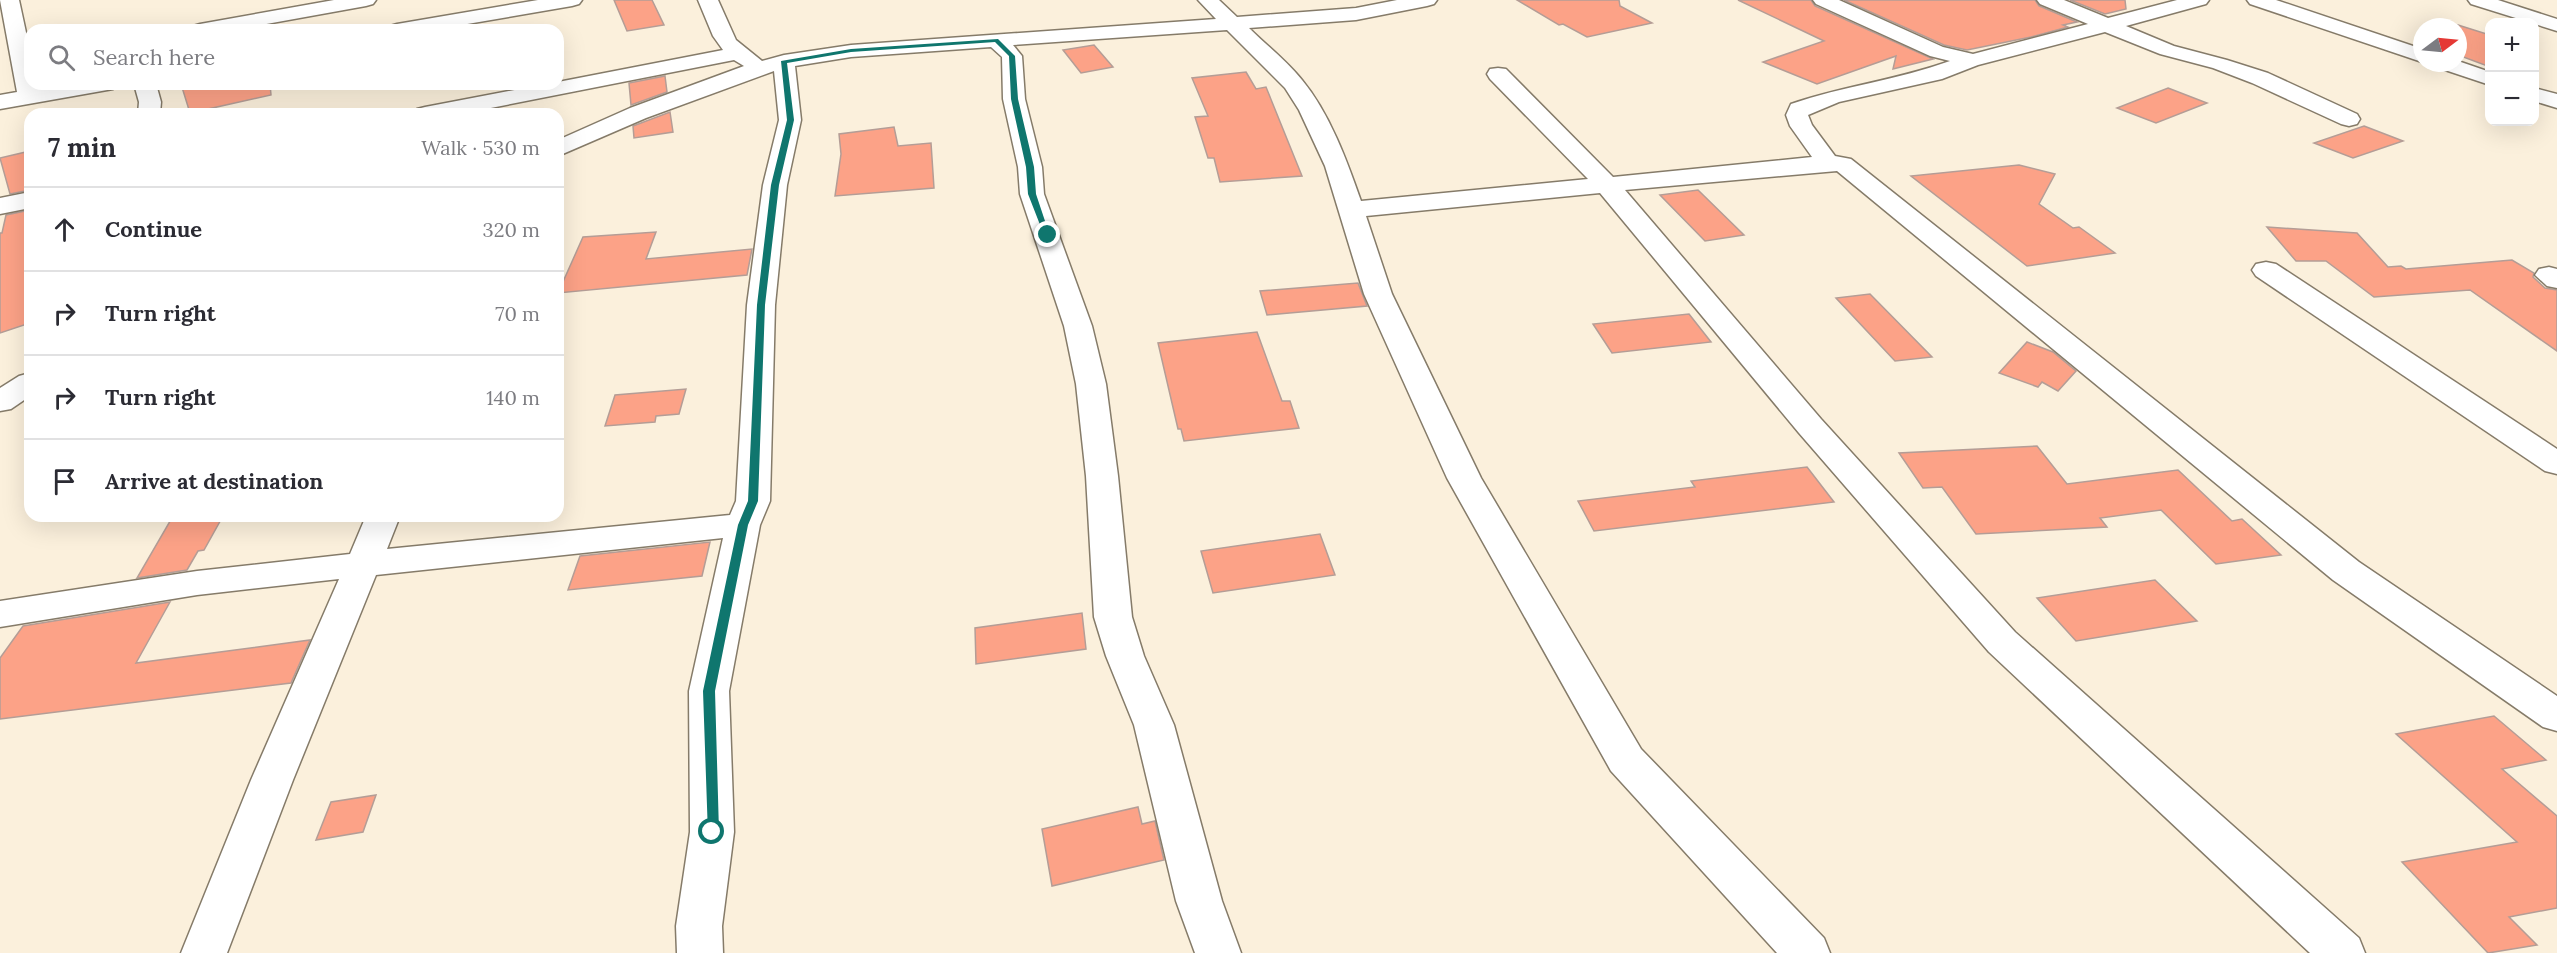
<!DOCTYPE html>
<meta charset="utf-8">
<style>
:root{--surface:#fff;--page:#f2f2f3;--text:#2b2b33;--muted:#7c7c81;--line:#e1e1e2}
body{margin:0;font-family:Lora,serif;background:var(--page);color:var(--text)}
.controls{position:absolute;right:18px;top:18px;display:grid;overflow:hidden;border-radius:12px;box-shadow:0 6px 24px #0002}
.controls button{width:54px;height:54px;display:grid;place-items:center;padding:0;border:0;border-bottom:2px solid var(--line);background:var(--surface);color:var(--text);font:30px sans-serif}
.compass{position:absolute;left:2413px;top:18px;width:54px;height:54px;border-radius:50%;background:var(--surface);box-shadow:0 6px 24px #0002;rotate:74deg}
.stop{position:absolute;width:18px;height:18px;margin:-14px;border:4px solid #0f766e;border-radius:50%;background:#fff}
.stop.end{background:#0f766e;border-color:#fff;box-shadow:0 2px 6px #0008}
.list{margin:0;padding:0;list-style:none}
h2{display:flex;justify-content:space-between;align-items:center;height:78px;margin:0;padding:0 24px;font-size:26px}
h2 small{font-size:20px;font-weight:400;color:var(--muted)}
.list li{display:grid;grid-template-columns:39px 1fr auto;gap:18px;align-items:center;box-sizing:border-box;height:84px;padding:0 24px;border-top:2px solid var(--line)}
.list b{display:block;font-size:22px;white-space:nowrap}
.list em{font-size:20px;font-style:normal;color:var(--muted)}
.icon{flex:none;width:33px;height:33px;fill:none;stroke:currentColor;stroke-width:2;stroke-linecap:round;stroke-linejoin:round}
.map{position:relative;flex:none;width:2557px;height:953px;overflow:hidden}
.search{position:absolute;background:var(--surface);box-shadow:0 6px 24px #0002;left:24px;top:24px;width:540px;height:66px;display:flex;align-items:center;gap:15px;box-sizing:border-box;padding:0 21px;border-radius:18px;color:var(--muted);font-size:22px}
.panel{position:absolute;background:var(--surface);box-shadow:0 6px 24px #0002;left:24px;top:108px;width:540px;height:414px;border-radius:18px}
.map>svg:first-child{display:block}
.building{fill:#fca287;stroke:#b49d96;stroke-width:1.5}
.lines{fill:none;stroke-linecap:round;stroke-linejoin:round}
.minor-casing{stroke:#857b69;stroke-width:3}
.minor{fill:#fff;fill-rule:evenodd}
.route{fill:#0f766e}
</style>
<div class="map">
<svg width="2557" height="953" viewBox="0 0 2557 953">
<rect width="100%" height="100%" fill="#fbf0dc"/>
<g class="building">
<polygon points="614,0 652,0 664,25 627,31"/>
<polygon points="1517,0 1619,0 1620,6 1652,23 1587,37 1563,24 1559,25"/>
<polygon points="1738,0 1811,0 1815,6 1933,59 1893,69 1896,56 1817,84 1763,62 1824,41"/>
<polygon points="1844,0 2035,0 2039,6 2077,22 2063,25 2068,27 2031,37 1967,50 1944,45"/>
<polygon points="2070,0 2125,0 2126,9 2105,14"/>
<polygon points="2458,25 2490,35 2490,67 2458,55"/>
<polygon points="1094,45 1113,67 1081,73 1063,50"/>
<polygon points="1246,72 1256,89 1266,87 1302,176 1220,182 1214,158 1208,158 1195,117 1208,116 1192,78"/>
<polygon points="665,76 667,92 631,105 629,83"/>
<polygon points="181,84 270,84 271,95 190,113"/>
<polygon points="2168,88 2207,103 2156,123 2117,108"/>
<polygon points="670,112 673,132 634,138 633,126"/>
<polygon points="2364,126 2403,141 2353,158 2314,143"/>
<polygon points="894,127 898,146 931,143 934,188 835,196 841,154 839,134"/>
<polygon points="30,151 30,190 10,194 0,158"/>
<polygon points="2019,165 2055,174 2039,204 2073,228 2079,227 2115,253 2027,266 1911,176"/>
<polygon points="1698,190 1744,235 1705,241 1660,195"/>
<polygon points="30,210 30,323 0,333 0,233 2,233 6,215"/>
<polygon points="2267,227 2357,233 2388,267 2401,266 2406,269 2512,260 2534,273 2533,277 2545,288 2557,290 2557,351 2470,290 2374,297 2326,261 2296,261"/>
<polygon points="656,232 646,259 752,249 747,275 558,293 583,237"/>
<polygon points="1358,283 1367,306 1267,315 1260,291"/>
<polygon points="1870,294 1932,357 1895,361 1836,298"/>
<polygon points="1689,314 1711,342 1612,353 1593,324"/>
<polygon points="1257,332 1282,401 1290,401 1299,428 1184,441 1181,429 1178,429 1158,343"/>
<polygon points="2027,342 2053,352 2076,371 2058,391 2042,382 2038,387 1999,373"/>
<polygon points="686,389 679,414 656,416 655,422 605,426 615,395"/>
<polygon points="2037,446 2067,484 2178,470 2232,521 2242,519 2281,555 2216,564 2161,510 2100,518 2107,527 1976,534 1942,487 1923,488 1899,453"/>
<polygon points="1807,467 1834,502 1594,531 1578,501 1695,487 1691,481"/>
<polygon points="173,516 223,516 204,550 198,551 187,570 137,578"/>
<polygon points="1320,534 1335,575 1213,593 1201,551"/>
<polygon points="710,542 702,576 568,590 580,556"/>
<polygon points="2155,580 2197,621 2076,641 2037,598"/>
<polygon points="170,602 136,663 310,640 291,683 0,719 0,658 23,626"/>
<polygon points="1082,613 1086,649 976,664 975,628"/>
<polygon points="2494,716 2546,760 2502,769 2557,816 2557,908 2509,917 2537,945 2488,953 2402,862 2517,842 2396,734"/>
<polygon points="376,795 363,832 316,840 331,802"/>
<polygon points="1138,807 1142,824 1155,821 1164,860 1052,886 1042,829"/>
</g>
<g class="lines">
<g class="minor-casing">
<g id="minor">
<polygon points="0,0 19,0 30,51 30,84 37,84 38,89 67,84 116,84 113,89 0,109 0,95 17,92"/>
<polygon points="334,0 376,0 373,4 366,6 233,30 190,30 193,26 200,24"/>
<polygon points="538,0 582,0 579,4 572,6 432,30 387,30 390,26 397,24"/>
<path d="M698,0H718L736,40L762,61L784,55L851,45L1216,19L1198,0H1219L1237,17L1356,8L1397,0H1437L1434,4L1427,6L1356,20L1249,28C1266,45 1287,61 1302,80C1330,114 1347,161 1361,201L1588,179L1490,79L1487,74L1490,69L1498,68L1506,69L1613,177L1812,157L1790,126L1786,115L1791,104C1843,86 1898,80 1950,61L1930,56L1816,4L1813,0H1839L1943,47L1973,54L2088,24L2040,4L2037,0H2064L2108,18L2177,0H2209L2206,4L2126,26L2174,46L2227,60L2268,73L2357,114L2360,119L2357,124L2349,126L2341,124L2252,83L2213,68L2160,54L2105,32L1978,65L1942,79L1839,102L1808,115L1812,125L1835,156L1851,159L2359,562L2557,696V731L2543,727L2333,580L1837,171L1625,190L1821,419L2015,632L2359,938L2365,953H2310L1989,652L1799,433L1600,193L1366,216L1392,294L1481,478L1641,749L1824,938L1830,953H1777L1611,771L1447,478L1364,294L1325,166L1299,110L1285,88L1227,30L1013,45L1022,56L1025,99L1042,167L1044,194L1092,326L1106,384L1118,476L1132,617L1144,656L1174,725L1222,901L1241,953H1195L1176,901L1134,725L1106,656L1094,617L1086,476L1076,384L1064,326L1020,194L1018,167L1003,99L1002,57L991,47L851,57L795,66L801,120L787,185L775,305L770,501L760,525L729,691L734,832L722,926L723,953H677L676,926L690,832L689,691L723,538L376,575L293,780L227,953H181L251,780L339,579L197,595L0,627V601L197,571L350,554L366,516H400L387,549L730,515L736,501L747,305L763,185L779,120L774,71L646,118L558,156V140L630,108L744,66L734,60L460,114H414L417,109L425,107L546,84H558V82L723,50L713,36Z"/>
<polygon points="2247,0 2276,0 2422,49 2422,62 2250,4"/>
<polygon points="2468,0 2498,0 2557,19 2557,31 2471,4"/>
<polygon points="2458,61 2490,72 2490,85 2436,67 2432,63 2458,63"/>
<polygon points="134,84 156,84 161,102 160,114 138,114 139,102"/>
<polygon points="2534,88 2557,94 2557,108 2534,101"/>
<polygon points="30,192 30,208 0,214 0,198"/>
<polygon points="2266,262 2276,264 2557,449 2557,474 2545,471 2256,276 2252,270 2256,264"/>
<polygon points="2549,267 2557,269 2557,288 2547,286 2535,275 2539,269"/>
<polygon points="30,373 30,396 11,409 0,411 0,388 19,376"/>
</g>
</g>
<use href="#minor" class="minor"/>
</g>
<polygon class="route" points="998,39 1015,56 1018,99 1034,167 1036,194 1050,236 1044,235 1028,194 1026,167 1011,99 1009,56 995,42 851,52 787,63 794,120 779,185 765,305 758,501 748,525 715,691 719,832 712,837 708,835 703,691 738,525 748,501 757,305 771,185 787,120 781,61 851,49"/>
</svg>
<div class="controls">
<button>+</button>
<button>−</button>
</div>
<svg class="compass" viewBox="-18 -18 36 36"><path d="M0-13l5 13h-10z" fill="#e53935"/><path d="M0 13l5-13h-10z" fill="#7c7c81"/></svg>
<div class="stop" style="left:712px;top:832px"></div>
<div class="stop end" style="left:1048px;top:235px"></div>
<div class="search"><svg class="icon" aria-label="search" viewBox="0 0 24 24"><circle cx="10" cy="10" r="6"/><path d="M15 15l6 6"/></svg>Search here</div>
<section class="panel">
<h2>7 min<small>Walk · 530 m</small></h2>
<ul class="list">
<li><svg class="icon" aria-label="ahead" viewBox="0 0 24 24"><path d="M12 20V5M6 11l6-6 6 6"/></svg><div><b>Continue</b></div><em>320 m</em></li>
<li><svg class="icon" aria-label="right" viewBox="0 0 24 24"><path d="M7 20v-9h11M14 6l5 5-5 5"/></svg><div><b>Turn right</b></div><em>70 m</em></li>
<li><svg class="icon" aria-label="right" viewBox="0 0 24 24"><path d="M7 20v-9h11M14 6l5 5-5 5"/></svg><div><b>Turn right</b></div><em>140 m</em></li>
<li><svg class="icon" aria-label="arrive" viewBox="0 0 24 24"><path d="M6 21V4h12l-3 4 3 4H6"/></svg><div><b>Arrive at destination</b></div></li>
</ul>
</section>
</div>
